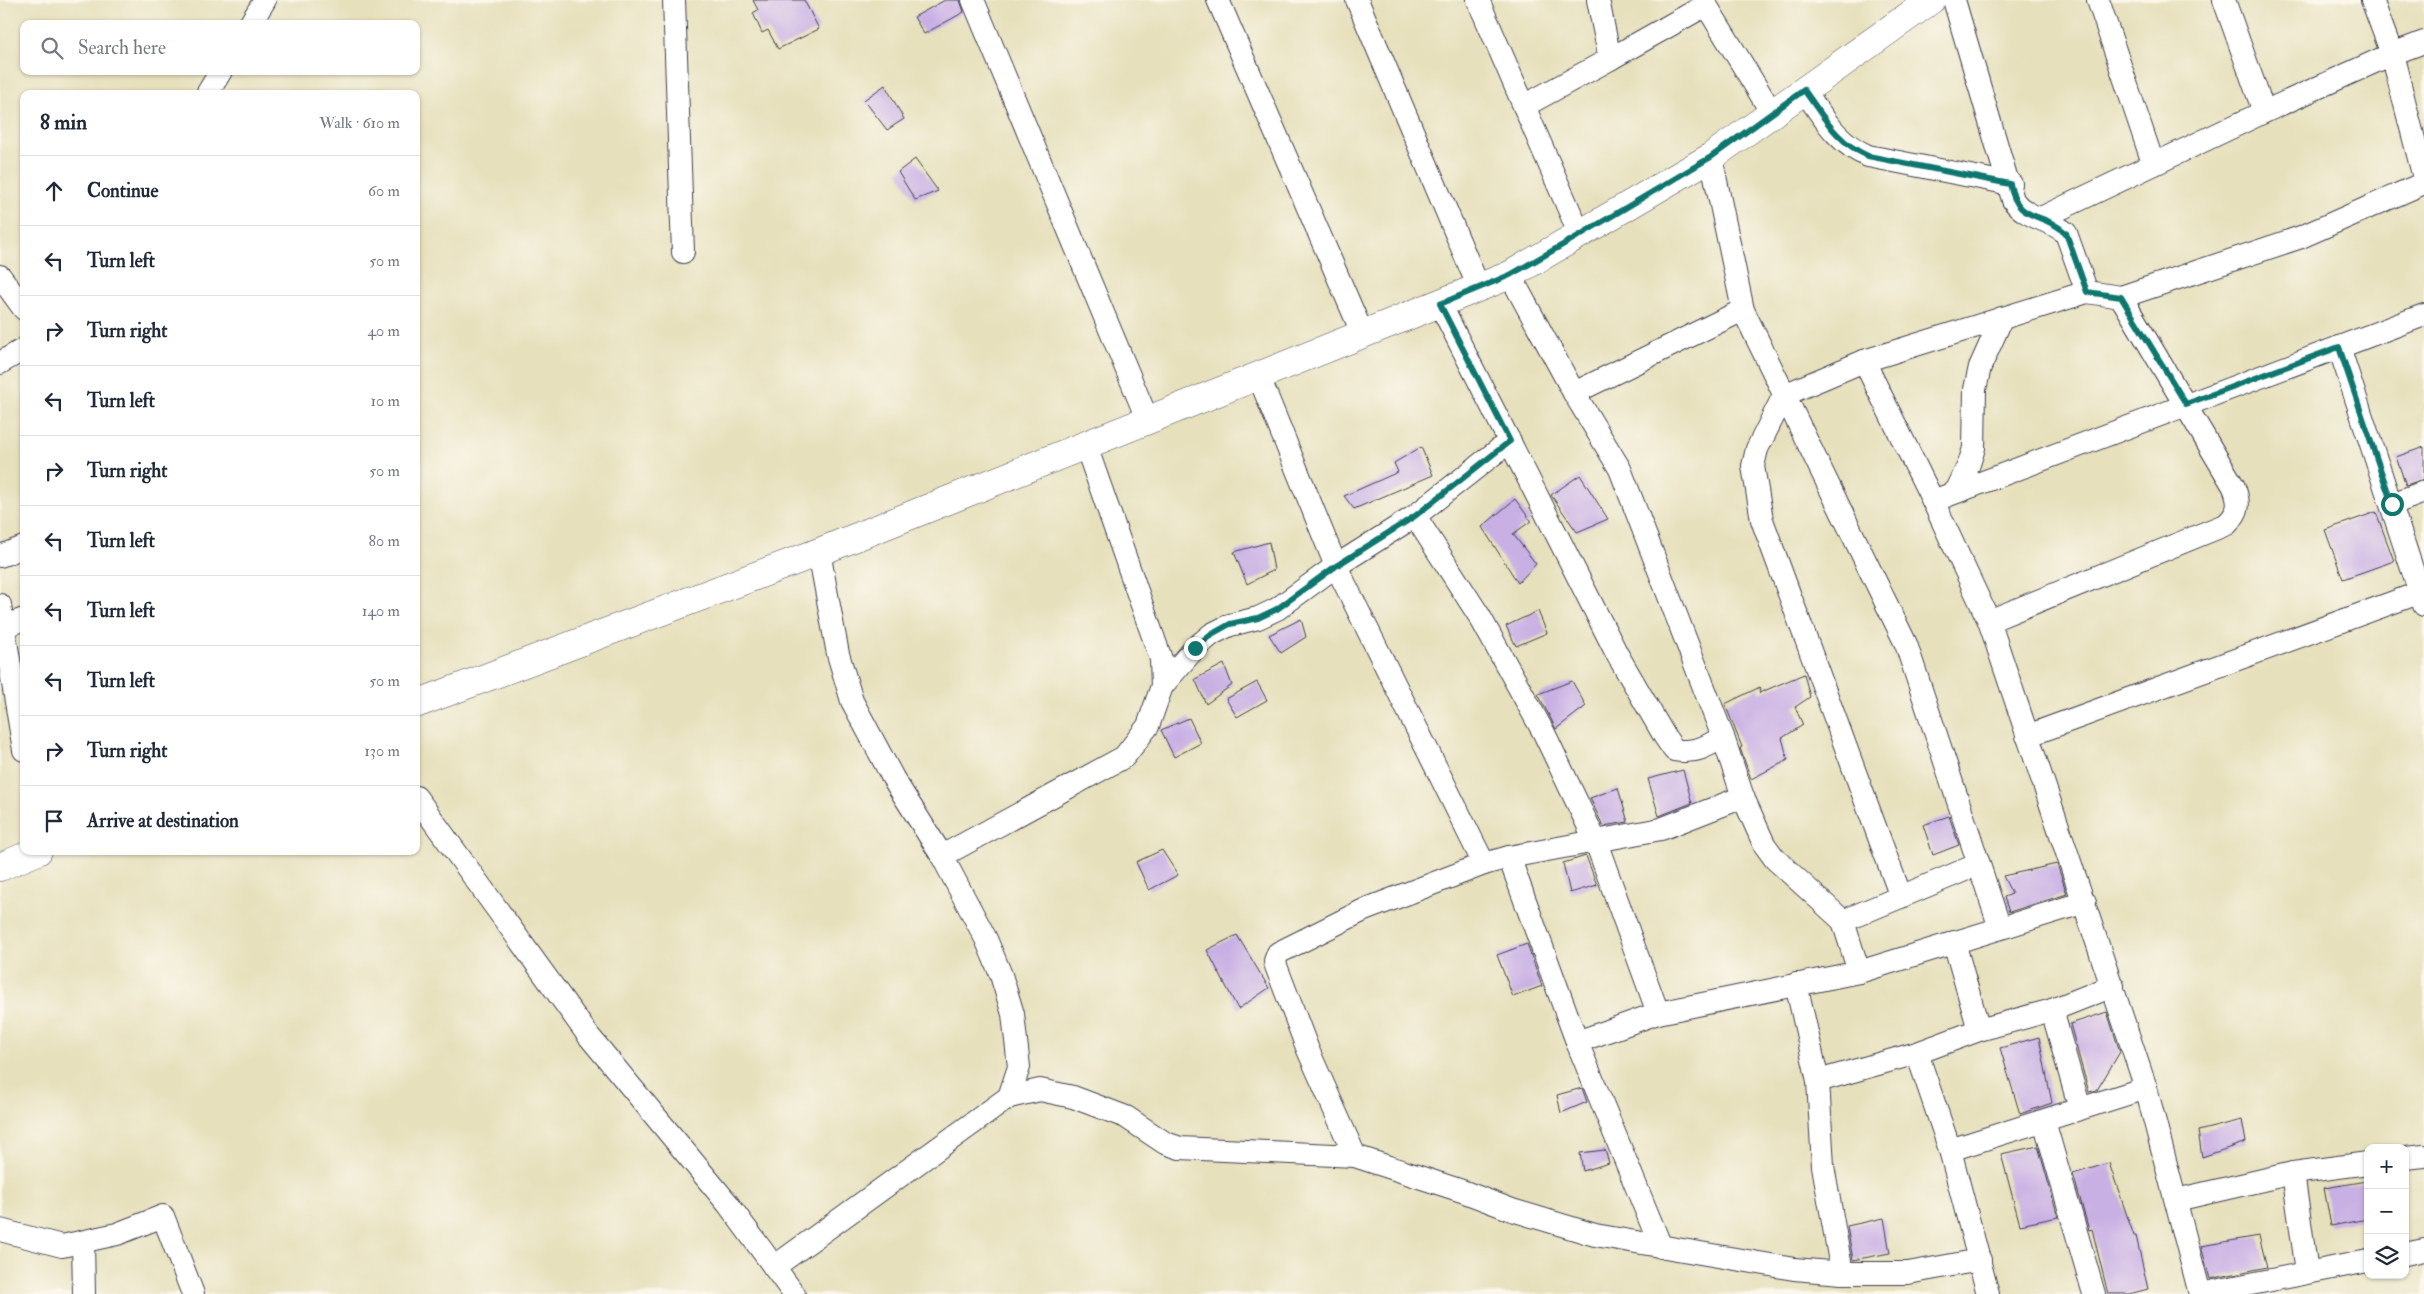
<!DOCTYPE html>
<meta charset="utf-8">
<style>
:root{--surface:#fff;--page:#f2f2f3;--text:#1f2937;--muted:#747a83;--line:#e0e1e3}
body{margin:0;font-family:"IM FELL Double Pica",serif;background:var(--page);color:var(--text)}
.controls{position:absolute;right:15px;bottom:15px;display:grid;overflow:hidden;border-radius:10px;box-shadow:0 1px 4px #0004}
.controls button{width:45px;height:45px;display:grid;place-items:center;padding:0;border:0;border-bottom:1px solid var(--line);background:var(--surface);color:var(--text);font:25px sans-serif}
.stop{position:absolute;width:15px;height:15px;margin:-11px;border:4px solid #0f766e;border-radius:50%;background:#fff}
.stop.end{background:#0f766e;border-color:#fff;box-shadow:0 1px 5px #0008}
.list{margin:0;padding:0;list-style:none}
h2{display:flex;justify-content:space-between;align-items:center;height:65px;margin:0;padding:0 20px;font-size:21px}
h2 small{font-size:16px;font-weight:400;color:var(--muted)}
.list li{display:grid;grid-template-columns:32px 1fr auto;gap:15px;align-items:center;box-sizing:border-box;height:70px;padding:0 20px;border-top:1px solid var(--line)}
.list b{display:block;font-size:19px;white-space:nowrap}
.list em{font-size:16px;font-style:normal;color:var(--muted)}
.icon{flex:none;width:28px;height:28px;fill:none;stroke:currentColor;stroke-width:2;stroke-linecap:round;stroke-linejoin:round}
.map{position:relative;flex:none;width:2424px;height:1294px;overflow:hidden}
.search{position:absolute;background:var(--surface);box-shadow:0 1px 4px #0004;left:20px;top:20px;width:400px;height:55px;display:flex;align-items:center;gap:12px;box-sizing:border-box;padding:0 18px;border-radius:10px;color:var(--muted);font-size:19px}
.panel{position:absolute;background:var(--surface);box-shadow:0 1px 4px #0004;left:20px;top:90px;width:400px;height:765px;border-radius:10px}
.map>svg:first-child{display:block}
.building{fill:#c9b0e4}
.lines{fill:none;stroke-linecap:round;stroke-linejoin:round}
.minor-casing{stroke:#3f3e4e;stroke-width:24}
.tertiary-casing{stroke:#3f3e4e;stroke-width:29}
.minor{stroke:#fff;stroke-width:22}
.tertiary{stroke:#fff;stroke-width:28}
.route{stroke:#0f766e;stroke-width:6}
</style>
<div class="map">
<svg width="2424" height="1294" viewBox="0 0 2424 1294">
<rect width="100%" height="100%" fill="#fbf7ec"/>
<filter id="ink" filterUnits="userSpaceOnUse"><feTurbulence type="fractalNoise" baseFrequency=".02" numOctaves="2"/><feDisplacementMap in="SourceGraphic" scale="10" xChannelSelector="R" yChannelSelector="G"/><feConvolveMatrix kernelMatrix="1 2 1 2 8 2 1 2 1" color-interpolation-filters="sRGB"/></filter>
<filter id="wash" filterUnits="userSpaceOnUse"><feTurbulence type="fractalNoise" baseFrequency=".0096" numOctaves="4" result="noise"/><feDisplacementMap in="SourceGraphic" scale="20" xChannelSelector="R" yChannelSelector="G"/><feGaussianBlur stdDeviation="1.12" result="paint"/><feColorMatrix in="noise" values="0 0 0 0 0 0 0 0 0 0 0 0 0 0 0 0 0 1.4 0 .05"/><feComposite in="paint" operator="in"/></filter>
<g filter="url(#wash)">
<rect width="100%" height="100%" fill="#e6e0bc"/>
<g id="blocks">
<g class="building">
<polygon points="753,0 804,0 819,29 778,49 768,30 762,33 753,13 758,10"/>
<polygon points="945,0 960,0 964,12 924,34 914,17"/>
<polygon points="885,85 904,119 887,130 864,100"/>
<polygon points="915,159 938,191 915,200 898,172"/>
<polygon points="1421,447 1433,475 1354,509 1344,496 1398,472 1394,463"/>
<polygon points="2424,447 2424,479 2406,485 2396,457"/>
<polygon points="1580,475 1608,519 1577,532 1551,495"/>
<polygon points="1515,499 1531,521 1513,534 1536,564 1518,583 1482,527"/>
<polygon points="2376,512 2394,561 2343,579 2325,530"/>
<polygon points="1269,542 1274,570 1247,584 1234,552"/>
<polygon points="1538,611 1547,633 1516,646 1506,626"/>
<polygon points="1301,619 1306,637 1281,653 1269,635"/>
<polygon points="1224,664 1232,685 1206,704 1195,679"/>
<polygon points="1804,674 1810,697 1795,707 1803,725 1782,738 1788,760 1751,779 1740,748 1742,747 1725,704 1760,687 1759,693"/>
<polygon points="1572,681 1586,706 1556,729 1538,694"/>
<polygon points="1257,682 1267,700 1237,717 1226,699"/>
<polygon points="1189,718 1201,743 1174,757 1161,730"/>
<polygon points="1683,770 1692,803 1659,816 1648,779"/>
<polygon points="1618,788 1628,822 1603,826 1590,798"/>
<polygon points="1949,816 1959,845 1933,855 1923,825"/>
<polygon points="1162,850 1178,875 1149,890 1136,862"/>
<polygon points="1586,856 1597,885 1570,893 1563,863"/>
<polygon points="2057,864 2067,894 2009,912 2004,897 2012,894 2003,876"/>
<polygon points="1237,935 1269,988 1238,1009 1207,950"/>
<polygon points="1527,944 1542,986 1513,997 1497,955"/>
<polygon points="2107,1012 2120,1052 2097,1090 2089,1092 2070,1024"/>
<polygon points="2039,1037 2052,1103 2020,1114 2000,1048"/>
<polygon points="1582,1088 1587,1102 1561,1113 1557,1095"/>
<polygon points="2242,1120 2246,1142 2202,1157 2198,1131"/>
<polygon points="2038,1146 2058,1217 2020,1225 2001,1154"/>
<polygon points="1605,1150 1609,1163 1583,1171 1580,1153"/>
<polygon points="2109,1163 2134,1236 2136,1236 2148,1289 2129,1294 2108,1294 2092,1229 2089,1230 2073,1174"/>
<polygon points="2368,1181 2368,1219 2331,1226 2324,1188"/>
<polygon points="1884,1218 1890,1253 1853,1260 1847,1226"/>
<polygon points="2259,1236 2267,1267 2210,1279 2201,1246"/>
</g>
</g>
</g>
<g filter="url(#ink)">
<use href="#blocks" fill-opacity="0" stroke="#3f3e4e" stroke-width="1"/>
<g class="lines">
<g class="minor-casing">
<g id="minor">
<polyline points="674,0 683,252"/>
<polyline points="973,0 1148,421"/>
<polyline points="1218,0 1363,335"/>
<polyline points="1357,0 1479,288"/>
<polyline points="1478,0 1580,235"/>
<path d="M1954,0L2013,200C2025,218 2050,219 2066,233L2087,292"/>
<polyline points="2098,0 2153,163"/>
<polyline points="2224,0 2264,112"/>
<polyline points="2372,0 2392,54 2424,178"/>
<polyline points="250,24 265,0"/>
<polyline points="1610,59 1706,5 1772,113"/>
<path d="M1804,90C1824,118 1836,142 1868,156L2011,184"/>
<polyline points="207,94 221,71"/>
<polyline points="1524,106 1610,59 1598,0"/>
<polyline points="1711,157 1743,310 1906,644 2000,928"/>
<polyline points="2041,218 2264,112 2392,54 2424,42"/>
<polyline points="1510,275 1574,393 1620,469 1723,737 1743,797 1764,844 1775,859 1843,921 1859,972"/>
<polyline points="0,276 24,309"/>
<path d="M1440,304L1617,654L1665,737L1674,750C1694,754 1706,747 1723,737"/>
<polyline points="2339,347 2424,605"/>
<polyline points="1864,361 1933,501 1989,621 2146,1088 2200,1294"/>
<polyline points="0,363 24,349"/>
<polyline points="1259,377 1336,566 1484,864"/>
<polyline points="1574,393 1743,310"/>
<polyline points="1956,492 1969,464 1974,448 1975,389 1980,367 2002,318"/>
<polyline points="1933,501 2424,315"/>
<polyline points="2392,504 2424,492"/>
<polyline points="1415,516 1480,617 1544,733 1596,842 1658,1013"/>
<polyline points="0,556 24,547"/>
<polyline points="0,605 24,750"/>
<path d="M1989,621L2227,524C2240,511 2240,503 2234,487L2121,297"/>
<polyline points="3,627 24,619"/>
<polyline points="1162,686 1195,648 1212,634 1230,625 1258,618 1277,609 1336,566 1415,516 1510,441"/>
<polyline points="2027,736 2424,591"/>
<polyline points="416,797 588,1035 728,1204 794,1294"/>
<polyline points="942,856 1124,757 1148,726 1162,686 1161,659 1086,446"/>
<polyline points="1509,857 1577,1042 1661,1247"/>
<polyline points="1901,897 1762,520 1753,466 1757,449 1784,395 1864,361 2087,292 2121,297 2301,237 2424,183"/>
<polyline points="1843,921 1979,864"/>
<polyline points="1954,942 1979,1030"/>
<polyline points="1796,984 1818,1081 1823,1166 1842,1273"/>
<polyline points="2052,1010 2080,1109"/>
<polyline points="1577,1042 1658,1013 1859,972 2085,902"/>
<polyline points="1917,1053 1950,1150 1988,1294"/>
<polyline points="1818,1081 1917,1053 1979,1030 2052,1010 2113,986"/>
<polyline points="1009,1097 1040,1090 1073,1097 1126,1117 1165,1143 1180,1148 1355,1156 1462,1191 1512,1210 1595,1235 1794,1269 1842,1273 1908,1273 1980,1260"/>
<polyline points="2044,1121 2094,1294"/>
<polyline points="1950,1150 2146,1088"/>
<polyline points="1355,1156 1308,1050 1276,966 1275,961 1278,953 1364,910 1484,864 1509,857 1661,829 1743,797"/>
<polyline points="2405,1158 2424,1156"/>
<polyline points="2293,1173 2307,1272"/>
<polyline points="2176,1200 2293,1173 2368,1163"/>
<polyline points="0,1230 62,1246 117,1234 163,1216 193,1294"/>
<polyline points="83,1242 84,1294"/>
<polyline points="2405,1254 2424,1250"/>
<polyline points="774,1267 1009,1097 1019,1067 1013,1014 1001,975 986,939 942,856 893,778 852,701 838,654 819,552"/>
<polyline points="2200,1294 2368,1261"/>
</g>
</g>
<g class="tertiary-casing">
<g id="tertiary">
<polyline points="416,704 819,552 1510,275 1711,157 1931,0"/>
<polyline points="0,867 38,851"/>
</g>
</g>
<use href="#minor" class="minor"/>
<use href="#tertiary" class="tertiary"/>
</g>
</g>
<g class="lines" filter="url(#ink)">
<path class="route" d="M1195,648L1212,634L1230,624L1258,618L1277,609L1336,566L1415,516L1510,441L1440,304L1510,275L1580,235L1711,157L1804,90C1824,117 1836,142 1868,156L2010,184C2018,224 2041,210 2066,233L2087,292L2121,297L2186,404L2339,347L2392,504"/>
</g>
</svg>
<div class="controls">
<button>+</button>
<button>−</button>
<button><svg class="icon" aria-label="layers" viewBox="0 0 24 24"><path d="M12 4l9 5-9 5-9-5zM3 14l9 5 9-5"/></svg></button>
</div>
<div class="stop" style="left:2392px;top:504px"></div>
<div class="stop end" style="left:1195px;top:648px"></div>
<div class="search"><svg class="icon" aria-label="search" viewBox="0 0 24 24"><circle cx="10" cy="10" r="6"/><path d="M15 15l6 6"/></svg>Search here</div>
<section class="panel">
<h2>8 min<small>Walk · 610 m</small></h2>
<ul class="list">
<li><svg class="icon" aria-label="ahead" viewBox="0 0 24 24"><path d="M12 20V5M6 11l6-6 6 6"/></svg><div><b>Continue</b></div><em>60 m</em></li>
<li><svg class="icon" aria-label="left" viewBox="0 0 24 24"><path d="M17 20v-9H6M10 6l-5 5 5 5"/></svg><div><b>Turn left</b></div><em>50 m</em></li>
<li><svg class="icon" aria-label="right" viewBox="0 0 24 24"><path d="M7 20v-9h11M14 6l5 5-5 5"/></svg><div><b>Turn right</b></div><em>40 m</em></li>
<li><svg class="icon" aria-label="left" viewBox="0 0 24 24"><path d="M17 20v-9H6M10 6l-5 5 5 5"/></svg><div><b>Turn left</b></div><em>10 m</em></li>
<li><svg class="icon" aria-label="right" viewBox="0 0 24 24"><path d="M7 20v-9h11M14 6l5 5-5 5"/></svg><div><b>Turn right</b></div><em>50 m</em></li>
<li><svg class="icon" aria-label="left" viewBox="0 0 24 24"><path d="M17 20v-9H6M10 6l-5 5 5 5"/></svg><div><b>Turn left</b></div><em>80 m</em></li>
<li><svg class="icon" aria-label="left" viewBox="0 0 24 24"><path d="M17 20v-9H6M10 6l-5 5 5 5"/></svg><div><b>Turn left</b></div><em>140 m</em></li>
<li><svg class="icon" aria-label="left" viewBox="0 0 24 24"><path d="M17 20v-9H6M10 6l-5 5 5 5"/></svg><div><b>Turn left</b></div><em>50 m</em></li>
<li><svg class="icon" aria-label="right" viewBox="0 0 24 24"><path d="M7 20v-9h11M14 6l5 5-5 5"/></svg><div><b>Turn right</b></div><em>130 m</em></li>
<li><svg class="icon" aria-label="arrive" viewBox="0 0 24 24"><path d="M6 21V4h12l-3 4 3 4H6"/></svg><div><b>Arrive at destination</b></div></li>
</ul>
</section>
</div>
